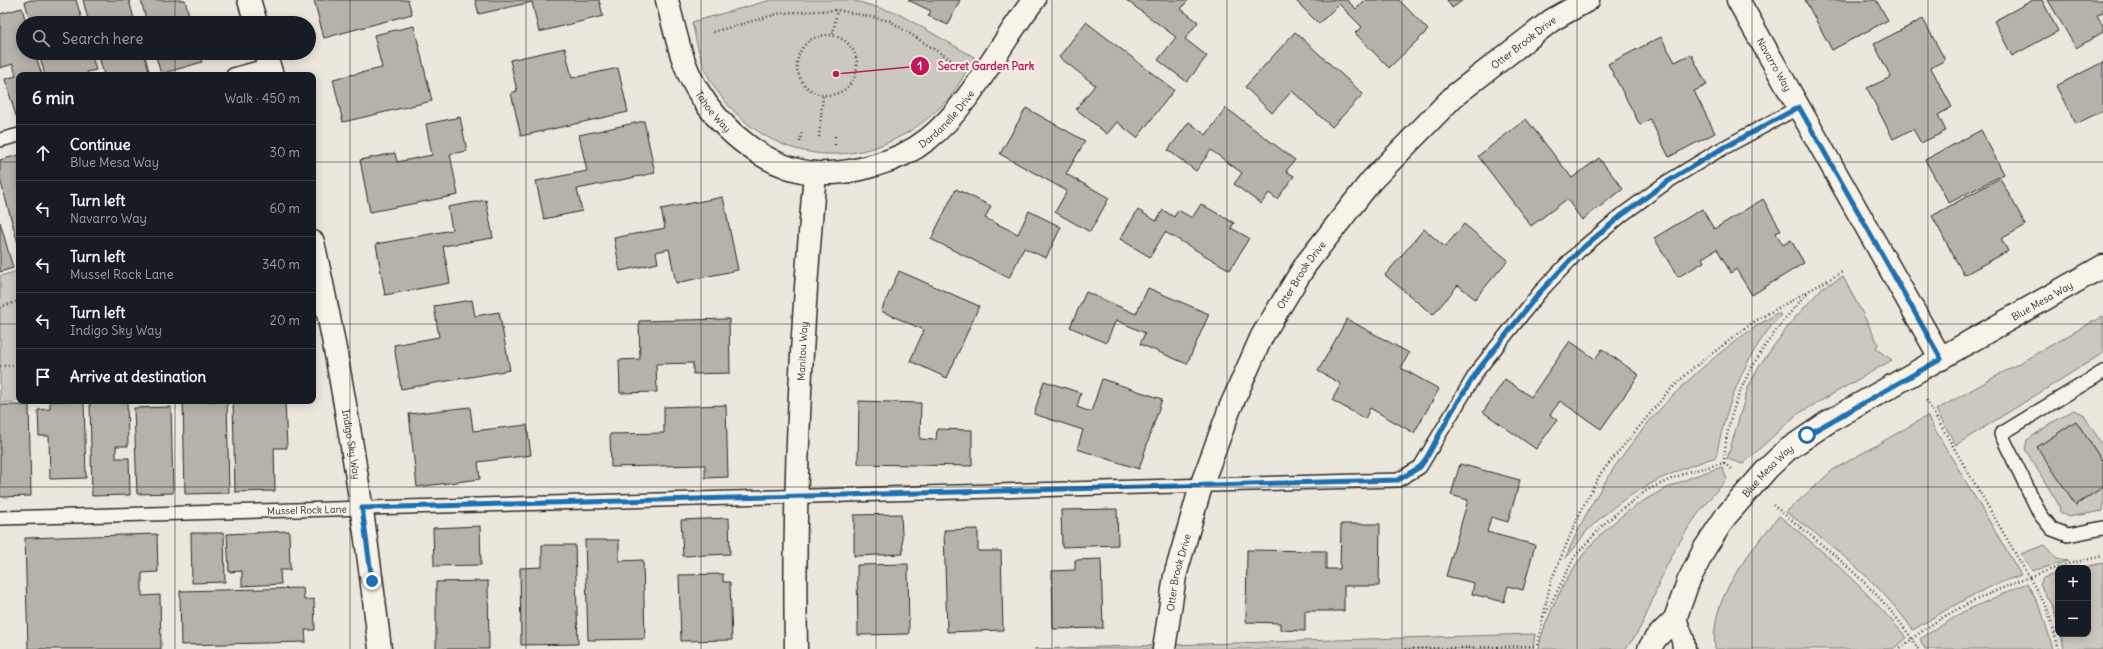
<!DOCTYPE html>
<meta charset="utf-8">
<style>
:root{--surface:#171b24;--page:#242831;--text:#f1f3f6;--muted:#9ea1a6;--line:#363941}
body{margin:0;font-family:Delius,sans-serif;background:var(--page);color:var(--text)}
.controls{position:absolute;right:12px;bottom:12px;display:grid;overflow:hidden;border-radius:8px;box-shadow:0 2px 10px #0003}
.controls button{width:36px;height:36px;display:grid;place-items:center;padding:0;border:0;border-bottom:1px solid var(--line);background:var(--surface);color:var(--text);font:20px sans-serif}
.stop{position:absolute;width:12px;height:12px;margin:-9px;border:3px solid #1f6fb2;border-radius:50%;background:#fff}
.stop.end{background:#1f6fb2;border-color:#fff;box-shadow:0 1px 4px #0008}
.list{margin:0;padding:0;list-style:none}
h2{display:flex;justify-content:space-between;align-items:center;height:52px;margin:0;padding:0 16px;font-size:17px}
h2 small{font-size:13px;font-weight:400;color:var(--muted)}
.list li{display:grid;grid-template-columns:26px 1fr auto;gap:12px;align-items:center;box-sizing:border-box;height:56px;padding:0 16px;border-top:1px solid var(--line)}
.list b{display:block;font-size:15px;white-space:nowrap}
.list p{margin:0;font-size:13px;white-space:nowrap;color:var(--muted)}
.list em{font-size:13px;font-style:normal;color:var(--muted)}
.icon{flex:none;width:22px;height:22px;fill:none;stroke:currentColor;stroke-width:2;stroke-linecap:round;stroke-linejoin:round}
.map{position:relative;flex:none;width:2103px;height:649px;overflow:hidden}
.search{position:absolute;background:var(--surface);box-shadow:0 2px 10px #0003;left:16px;top:16px;width:300px;height:44px;display:flex;align-items:center;gap:10px;box-sizing:border-box;padding:0 14px;border-radius:22px;color:var(--muted);font-size:15px}
.panel{position:absolute;background:var(--surface);box-shadow:0 2px 10px #0003;left:16px;top:72px;width:300px;height:332px;border-radius:8px}
.map>svg:first-child{display:block}
.green{fill:#cbc8bf;stroke:#7b7a75}
.building{fill:#b5b2ab;stroke:#2b2b2b}
.lines{fill:none;stroke-linecap:round;stroke-linejoin:round}
.lane-casing{stroke:#2b2b2b;stroke-width:16}
.street-casing{stroke:#2b2b2b;stroke-width:25}
.path{stroke:#2b2b2b;stroke-width:2.5;stroke-dasharray:1 3;stroke-linecap:butt}
.lane{stroke:#f7f3e8;stroke-width:13}
.street{stroke:#f7f3e8;stroke-width:22}
.route{stroke:#1f6fb2;stroke-width:5}
.grid{fill:none;stroke:#2b2b2b;stroke-width:1;stroke-opacity:0.55}
.labels{text-anchor:middle;dominant-baseline:central;stroke-width:4;stroke-linejoin:round;paint-order:stroke}
.street-label{font-size:10px;fill:#2b2b2b;stroke:#f7f3e8}
.leader{fill:none;stroke:#c2185b;stroke-width:1.5}
.callout-dot{fill:#c2185b;stroke:#f7f3e8;stroke-width:1.5}
.mark-label{font-size:12px;text-anchor:middle;font-weight:bold;fill:#fff}
.callout-label{font-size:11px;text-anchor:middle;font-weight:bold;fill:#c2185b;stroke:#f7f3e8;stroke-width:4;stroke-linejoin:round;paint-order:stroke}
</style>
<div class="map">
<svg width="2103" height="649" viewBox="0 0 2103 649">
<rect width="100%" height="100%" fill="#ebe7dd"/>
<filter id="ink" filterUnits="userSpaceOnUse"><feTurbulence type="fractalNoise" baseFrequency=".025" numOctaves="2"/><feDisplacementMap in="SourceGraphic" scale="8" xChannelSelector="R" yChannelSelector="G"/><feConvolveMatrix kernelMatrix="1 2 1 2 8 2 1 2 1" color-interpolation-filters="sRGB"/></filter>
<g filter="url(#ink)">
<g class="green">
<path d="M771,0H852L897,13L974,57C966,70 959,87 949,98C880,174 775,175 715,88C702,69 697,45 692,22Z"/>
<polygon points="19,271 19,401 0,403 0,276"/>
<polygon points="1843,277 1874,335 1878,344 1876,349 1892,360 1796,415 1743,464 1727,459 1748,388 1759,366 1793,320 1823,287"/>
<path d="M1777,313L1781,315C1745,353 1726,406 1716,457C1667,473 1622,494 1586,532C1579,541 1573,551 1565,559C1609,454 1681,372 1777,313Z"/>
<polygon points="2103,316 2103,353 1956,445 1936,410"/>
<polygon points="2074,410 2083,414 2103,446 2103,462 2076,422 2038,447 2076,505 2103,487 2103,511 2068,517 2060,512 2059,505 2025,449 2027,440 2050,424"/>
<path d="M1927,416L2021,575C1983,587 1947,609 1913,630C1879,582 1834,546 1786,512L1833,470Z"/>
<path d="M1722,467L1727,479C1703,504 1681,536 1666,567C1653,594 1646,627 1625,649H1539C1541,632 1549,616 1556,600C1589,528 1647,489 1722,467Z"/>
<path d="M1779,516C1826,552 1868,592 1907,638L1893,649H1715C1709,597 1749,554 1779,516Z"/>
<polygon points="2044,545 2057,559 2068,561 2032,571 2021,554"/>
<polygon points="2103,563 2103,649 2064,649 2061,634 2088,634 2088,568 2080,568"/>
<polygon points="2058,573 2058,624 2052,606 2040,585 2043,578"/>
<polygon points="2027,583 2041,609 2053,649 1925,649 1920,639 1963,612"/>
<polygon points="1535,634 1533,649 1034,649"/>
</g>
<g class="building">
<polygon points="31,0 76,0 83,23 31,23 25,2"/>
<polygon points="83,0 129,0 135,23 89,23"/>
<polygon points="141,0 185,0 191,23 147,23"/>
<polygon points="314,0 408,0 412,14 324,38"/>
<polygon points="475,0 599,0 603,16 539,32 532,2 479,14"/>
<polygon points="908,0 960,0 948,25 928,16 931,11"/>
<polygon points="1126,0 1188,0 1181,9 1198,22 1185,39 1207,56 1187,82 1158,60 1176,37"/>
<polygon points="1295,0 1347,0 1356,9 1365,0 1399,0 1428,30 1389,68 1355,33 1362,27 1339,4 1319,24"/>
<polygon points="1447,0 1463,0 1452,8"/>
<polygon points="1805,0 1876,0 1888,20 1832,50"/>
<polygon points="2033,0 2042,0 2058,31 2012,56 1994,21"/>
<polygon points="2048,0 2103,0 2103,12 2097,15 2103,26 2103,32 2076,48"/>
<polygon points="22,8 26,23 23,23 23,53 35,53 42,75 19,75 19,115 16,116 5,79 16,76 13,64 0,68 0,14"/>
<polygon points="1923,19 1945,60 1931,68 1952,107 1938,115 1946,131 1921,143 1913,129 1893,139 1867,88 1891,77 1874,44"/>
<polygon points="1086,22 1174,90 1137,138 1117,122 1107,134 1076,109 1095,85 1059,57"/>
<polygon points="414,26 432,101 343,122 333,79 382,68 374,35"/>
<polygon points="1295,32 1363,94 1332,127 1292,91 1272,113 1245,87"/>
<polygon points="1661,37 1675,62 1691,54 1707,85 1694,91 1715,133 1669,157 1650,119 1640,125 1608,64"/>
<polygon points="565,48 572,78 618,68 628,112 521,136 511,93 517,91 510,60"/>
<polygon points="39,53 91,53 96,70 87,72 88,75 45,75"/>
<polygon points="98,53 144,53 150,75 104,75"/>
<polygon points="155,53 199,53 202,62 161,74"/>
<polygon points="2103,62 2103,113 2102,111 2076,124 2056,86"/>
<polygon points="1026,108 1085,141 1066,174 1109,198 1090,232 1055,212 1067,191 1000,154"/>
<polygon points="1226,108 1295,160 1286,171 1294,176 1277,199 1269,193 1261,204 1234,184 1242,173 1211,150 1196,171 1168,150 1189,122 1206,135"/>
<polygon points="460,117 467,151 450,154 458,195 370,212 360,160 395,153 397,162 432,155 426,124"/>
<polygon points="1526,119 1572,178 1599,158 1623,189 1582,220 1567,199 1531,226 1478,156"/>
<polygon points="644,121 655,173 577,189 582,211 544,219 536,181 587,171 579,135"/>
<polygon points="1981,130 2004,174 1949,203 1925,160"/>
<polygon points="19,155 19,247 0,179 0,160"/>
<polygon points="2000,178 2026,225 2001,239 2008,251 1964,275 1932,216"/>
<polygon points="956,189 991,206 985,218 1018,234 1029,211 1061,227 1046,258 1024,248 1009,278 931,239"/>
<polygon points="723,197 738,270 676,283 669,249 656,252 658,263 620,271 614,238 665,228 661,209"/>
<polygon points="1763,199 1781,230 1776,233 1783,245 1791,240 1804,263 1752,295 1736,269 1731,273 1717,249 1702,258 1704,262 1678,277 1654,238 1702,209 1714,229"/>
<polygon points="486,200 493,238 443,246 450,283 385,295 376,244 452,230 448,207"/>
<polygon points="1201,204 1234,223 1231,228 1249,238 1230,270 1165,232 1150,257 1120,239 1138,210 1156,221 1163,210 1174,217 1178,210 1192,218"/>
<polygon points="0,222 13,268 0,272"/>
<polygon points="1464,224 1508,260 1475,299 1458,285 1433,315 1385,275 1424,229 1445,247"/>
<polygon points="899,271 979,306 947,378 910,361 924,330 881,311"/>
<polygon points="1148,288 1209,314 1187,364 1140,344 1145,333 1116,320 1106,343 1070,327 1086,292 1136,314"/>
<polygon points="472,300 475,316 499,312 510,370 401,389 394,345 439,337 434,306"/>
<polygon points="729,319 730,373 693,374 693,363 656,364 657,392 620,393 619,360 640,359 639,321"/>
<polygon points="1347,319 1409,353 1401,368 1439,389 1414,433 1370,408 1365,419 1332,400 1341,384 1318,371"/>
<polygon points="1570,341 1595,359 1602,349 1639,375 1601,429 1560,401 1550,415 1557,420 1536,449 1483,412 1505,379 1531,397"/>
<polygon points="1102,379 1162,399 1139,469 1077,449 1083,430 1034,414 1044,381 1081,393 1077,407 1091,412"/>
<polygon points="50,401 84,401 86,478 50,479 49,436 39,436 38,410 50,409"/>
<polygon points="183,401 227,401 229,493 185,494"/>
<polygon points="233,401 285,401 287,448 274,448 275,491 235,492"/>
<polygon points="859,401 921,403 920,439 936,440 937,429 972,430 972,466 858,464"/>
<polygon points="90,402 127,402 128,446 116,446 116,458 129,458 130,495 92,496"/>
<polygon points="0,405 29,405 31,496 0,497"/>
<polygon points="726,405 728,477 705,478 705,465 611,467 610,434 664,433 664,407"/>
<polygon points="171,407 173,493 137,494 134,408"/>
<polygon points="470,407 473,431 527,425 531,455 478,462 480,479 417,487 409,414"/>
<polygon points="2076,421 2103,462 2103,487 2076,505 2037,447"/>
<polygon points="1460,464 1520,480 1508,522 1491,517 1487,532 1535,545 1523,590 1508,586 1504,602 1472,594 1474,583 1446,576 1468,500 1451,495"/>
<polygon points="1117,509 1118,545 1062,547 1061,510"/>
<polygon points="901,514 903,554 854,556 854,515"/>
<polygon points="729,518 730,554 683,556 681,520"/>
<polygon points="1341,524 1380,524 1379,586 1344,586 1344,611 1305,611 1305,631 1280,630 1280,623 1246,622 1247,550 1326,551 1326,569 1340,569"/>
<polygon points="480,526 481,565 434,566 433,528"/>
<polygon points="978,529 978,551 1001,551 1003,630 947,632 944,530"/>
<polygon points="289,531 290,570 280,570 281,584 242,586 242,571 229,572 227,534"/>
<polygon points="191,533 224,533 225,582 192,583"/>
<polygon points="157,534 158,572 142,573 142,596 160,595 161,649 28,649 25,538"/>
<polygon points="585,540 619,540 619,561 643,560 645,639 588,640"/>
<polygon points="542,545 575,545 578,644 521,645 520,568 542,567"/>
<polygon points="1101,559 1103,628 1053,629 1052,571 1075,570 1075,560"/>
<polygon points="908,564 909,634 858,635 857,565"/>
<polygon points="723,574 723,582 730,582 732,640 681,641 679,575"/>
<polygon points="488,581 489,649 436,649 436,582"/>
<polygon points="303,588 304,600 314,599 315,630 305,630 306,642 181,645 180,591"/>
</g>
<g class="lines">
<g class="lane-casing">
<g id="lane">
<polyline points="233,75 269,65"/>
<polyline points="0,140 19,135"/>
<polyline points="2103,372 2001,434 2040,514 2052,529 2068,535 2103,528"/>
<path id="s1" d="M0,518L1398,480L1420,467L1478,370L1540,292L1579,251L1622,215L1667,182L1716,152L1799,107"/>
</g>
</g>
<g class="street-casing">
<g id="street">
<polyline points="249,0 256,23"/>
<path id="s2" d="M667,0C675,30 681,64 698,91C722,131 767,169 815,173C835,174 856,171 875,165C894,160 913,151 928,139C972,104 999,44 1034,0"/>
<path id="s3" d="M1738,0L1941,359"/>
<polyline points="265,53 272,75"/>
<path id="s4" d="M313,242C343,376 364,512 380,649"/>
<polyline points="1675,619 1683,640 1684,649"/>
<path id="s5" d="M796,649C793,490 801,331 815,173"/>
<path id="s6" d="M1164,649L1175,576L1201,486L1230,408L1262,336L1306,264L1371,181L1454,96L1552,20L1588,0"/>
<path id="s7" d="M1649,649L1656,638L1675,619L1688,582L1705,548L1726,516L1768,468L1787,450L1828,422L2103,266"/>
</g>
</g>
<g class="path">
<polyline points="713,32 781,13 837,10 890,21 951,60"/>
<polyline points="833,34 837,10"/>
<circle cx="827" cy="65" r="30"/>
<polyline points="835,136 835,145"/>
<polyline points="819,137 823,95"/>
<polyline points="800,142 802,133"/>
<polyline points="0,307 19,301"/>
<polyline points="0,366 19,365"/>
<path d="M1724,463C1727,393 1764,341 1809,291"/>
<polyline points="1724,463 1731,469"/>
<path d="M1773,505C1822,545 1876,585 1912,639L1900,649"/>
<polyline points="1546,613 1575,556 1607,521 1647,490 1687,472 1724,463"/>
<polyline points="1543,617 1551,581 1581,510 1601,473 1667,393 1693,368 1755,321 1844,271"/>
<polyline points="1405,649 1537,646"/>
<polyline points="1537,649 1543,617"/>
<path d="M1918,649L1912,639C1946,611 1988,594 2029,577L1925,398"/>
<polyline points="2059,649 2047,608 2029,577 2067,564 2103,556"/>
</g>
<use href="#lane" class="lane"/>
<use href="#street" class="street"/>
</g>
</g>
<g class="lines" filter="url(#ink)">
<polyline class="route" points="372,581 362,508 1398,480 1420,467 1427,457 1451,413 1478,370 1540,292 1579,251 1622,215 1667,182 1716,152 1799,107 1941,359 1807,435"/>
</g>
<path class="grid" d="M175,0V23M350,0V649M526,0V649M701,0V649M876,0V649M1052,0V649M1227,0V649M1402,0V649M1577,0V649M1752,0V649M1928,0V649M175,53V75M0,162H19M313,162H2103M0,324H19M313,324H2103M175,401V649M0,487H2103"/>
<g class="labels">
<g class="street-label">
<text stroke="none"><textPath href="#s6" startOffset="726">Otter Brook Drive</textPath></text>
<text stroke="none"><textPath href="#s3" startOffset="74">Navarro Way</textPath></text>
<text stroke="none"><textPath href="#s2" startOffset="122">Tahoe Way</textPath></text>
<text stroke="none"><textPath href="#s2" startOffset="392">Dardanelle Drive</textPath></text>
<text stroke="none"><textPath href="#s6" startOffset="402">Otter Brook Drive</textPath></text>
<text stroke="none"><textPath href="#s7" startOffset="541">Blue Mesa Way</textPath></text>
<text stroke="none"><textPath href="#s5" startOffset="298">Manitou Way</textPath></text>
<text stroke="none"><textPath href="#s4" startOffset="206">Indigo Sky Way</textPath></text>
<text stroke="none"><textPath href="#s7" startOffset="217">Blue Mesa Way</textPath></text>
<text stroke="none"><textPath href="#s1" startOffset="307">Mussel Rock Lane</textPath></text>
<text stroke="none"><textPath href="#s6" startOffset="78">Otter Brook Drive</textPath></text>
</g>
</g>
<path class="leader" d="M836 74L920 66"/>
<g class="callout-dot">
<circle cx="836" cy="74" r="4"/>
<circle cx="920" cy="66" r="10"/>
</g>
<g class="mark-label">
<text x="920" y="70">1</text>
</g>
<g class="callout-label">
<text x="986" y="70">Secret Garden Park</text>
</g>
</svg>
<div class="controls">
<button>+</button>
<button>−</button>
</div>
<div class="stop" style="left:1807px;top:435px"></div>
<div class="stop end" style="left:372px;top:581px"></div>
<div class="search"><svg class="icon" aria-label="search" viewBox="0 0 24 24"><circle cx="10" cy="10" r="6"/><path d="M15 15l6 6"/></svg>Search here</div>
<section class="panel">
<h2>6 min<small>Walk · 450 m</small></h2>
<ul class="list">
<li><svg class="icon" aria-label="ahead" viewBox="0 0 24 24"><path d="M12 20V5M6 11l6-6 6 6"/></svg><div><b>Continue</b><p>Blue Mesa Way</p></div><em>30 m</em></li>
<li><svg class="icon" aria-label="left" viewBox="0 0 24 24"><path d="M17 20v-9H6M10 6l-5 5 5 5"/></svg><div><b>Turn left</b><p>Navarro Way</p></div><em>60 m</em></li>
<li><svg class="icon" aria-label="left" viewBox="0 0 24 24"><path d="M17 20v-9H6M10 6l-5 5 5 5"/></svg><div><b>Turn left</b><p>Mussel Rock Lane</p></div><em>340 m</em></li>
<li><svg class="icon" aria-label="left" viewBox="0 0 24 24"><path d="M17 20v-9H6M10 6l-5 5 5 5"/></svg><div><b>Turn left</b><p>Indigo Sky Way</p></div><em>20 m</em></li>
<li><svg class="icon" aria-label="arrive" viewBox="0 0 24 24"><path d="M6 21V4h12l-3 4 3 4H6"/></svg><div><b>Arrive at destination</b></div></li>
</ul>
</section>
</div>
